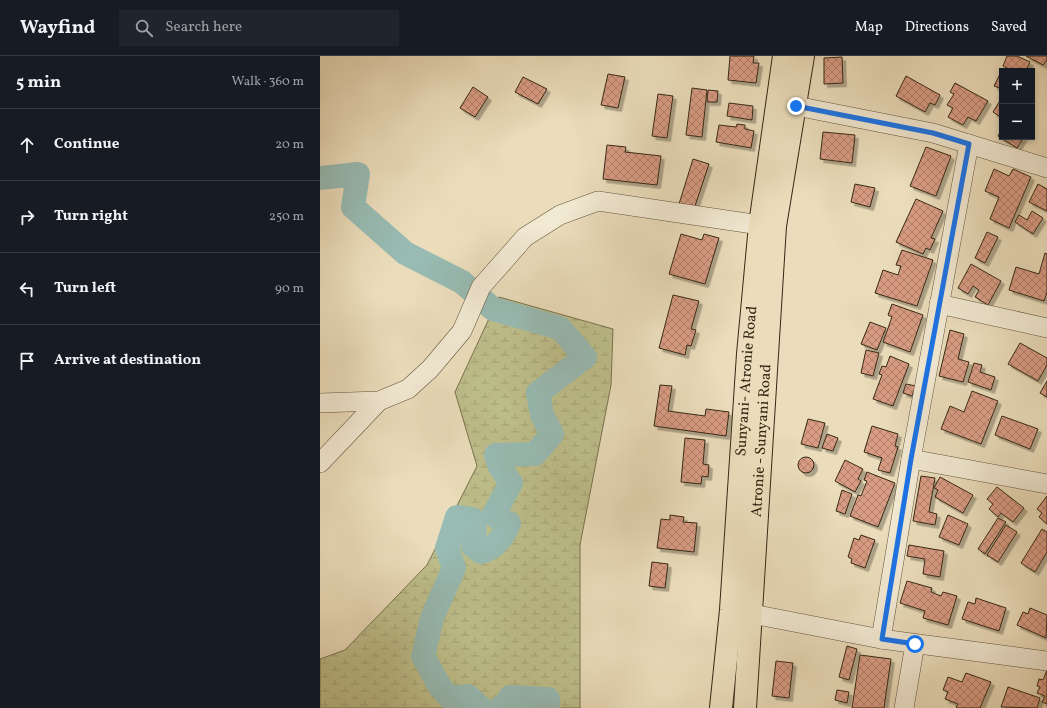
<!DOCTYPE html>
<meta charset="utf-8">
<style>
:root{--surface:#171b24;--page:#20242c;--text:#f1f3f6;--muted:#9ea1a6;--line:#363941}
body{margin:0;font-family:Vollkorn,serif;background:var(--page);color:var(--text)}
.controls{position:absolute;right:12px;top:12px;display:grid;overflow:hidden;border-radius:0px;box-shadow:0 2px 6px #0003}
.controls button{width:36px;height:36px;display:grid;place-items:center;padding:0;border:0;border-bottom:1px solid var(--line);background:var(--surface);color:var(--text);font:20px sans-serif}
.stop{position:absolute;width:12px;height:12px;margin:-9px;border:3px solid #1a73e8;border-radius:50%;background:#fff}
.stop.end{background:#1a73e8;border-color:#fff;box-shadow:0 1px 4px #0008}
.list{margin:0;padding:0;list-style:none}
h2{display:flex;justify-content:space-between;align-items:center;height:52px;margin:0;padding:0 16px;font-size:17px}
h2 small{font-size:13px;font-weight:400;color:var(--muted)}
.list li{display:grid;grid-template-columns:26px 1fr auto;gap:12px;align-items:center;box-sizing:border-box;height:72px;padding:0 16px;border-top:1px solid var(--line)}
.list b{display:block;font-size:15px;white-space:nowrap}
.list em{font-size:13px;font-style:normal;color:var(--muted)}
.icon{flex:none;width:22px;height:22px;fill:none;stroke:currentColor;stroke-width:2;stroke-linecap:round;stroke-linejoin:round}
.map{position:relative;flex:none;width:727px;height:652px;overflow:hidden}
header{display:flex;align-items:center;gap:24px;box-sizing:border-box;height:56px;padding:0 20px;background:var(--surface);border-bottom:1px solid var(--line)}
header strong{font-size:19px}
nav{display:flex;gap:22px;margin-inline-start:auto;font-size:14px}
.search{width:280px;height:36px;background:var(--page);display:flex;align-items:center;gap:10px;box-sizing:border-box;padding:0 14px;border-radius:0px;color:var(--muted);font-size:15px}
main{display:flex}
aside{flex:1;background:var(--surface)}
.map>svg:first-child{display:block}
.wetland{fill:url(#wetland-marsh);stroke:#7a7350}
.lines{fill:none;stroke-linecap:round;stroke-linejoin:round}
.river{stroke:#98bbb3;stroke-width:24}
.building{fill:url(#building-cross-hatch);stroke:#352714;filter:url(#shadow)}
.minor-casing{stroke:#62543e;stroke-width:20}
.highway-casing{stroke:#352714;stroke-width:24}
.minor{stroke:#f2e9d3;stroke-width:19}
.highway{stroke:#ebddbb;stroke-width:22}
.route{stroke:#1a73e8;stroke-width:5}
.labels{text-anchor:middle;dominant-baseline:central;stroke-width:4;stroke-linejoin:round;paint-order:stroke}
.street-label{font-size:15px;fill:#352714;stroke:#f2e9d3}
</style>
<header>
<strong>Wayfind</strong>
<div class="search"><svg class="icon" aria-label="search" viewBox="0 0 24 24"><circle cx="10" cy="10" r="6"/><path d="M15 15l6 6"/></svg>Search here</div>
<nav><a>Map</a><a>Directions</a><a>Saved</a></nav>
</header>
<main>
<aside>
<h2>5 min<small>Walk · 360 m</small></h2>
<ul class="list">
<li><svg class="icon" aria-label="ahead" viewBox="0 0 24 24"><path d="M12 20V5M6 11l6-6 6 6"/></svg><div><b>Continue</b></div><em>20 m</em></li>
<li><svg class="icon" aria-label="right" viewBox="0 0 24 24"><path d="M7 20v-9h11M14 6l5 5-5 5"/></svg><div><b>Turn right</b></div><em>250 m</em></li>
<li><svg class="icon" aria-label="left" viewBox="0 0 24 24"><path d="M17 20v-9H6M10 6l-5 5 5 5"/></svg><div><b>Turn left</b></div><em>90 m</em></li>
<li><svg class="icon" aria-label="arrive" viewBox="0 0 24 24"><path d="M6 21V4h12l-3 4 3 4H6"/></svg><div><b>Arrive at destination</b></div></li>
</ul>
</aside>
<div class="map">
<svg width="727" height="652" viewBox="0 0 727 652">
<defs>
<pattern id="wetland-marsh" width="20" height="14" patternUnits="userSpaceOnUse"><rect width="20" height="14" fill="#bebf8b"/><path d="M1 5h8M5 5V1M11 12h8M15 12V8" fill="none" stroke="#a4a477"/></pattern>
<pattern id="building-cross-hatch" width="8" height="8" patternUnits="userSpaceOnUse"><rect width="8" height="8" fill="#d99c84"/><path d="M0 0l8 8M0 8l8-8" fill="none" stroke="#b17f6b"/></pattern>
<filter id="shadow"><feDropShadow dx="3.5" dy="3.5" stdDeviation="0" flood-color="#0004"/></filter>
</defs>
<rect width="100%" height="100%" fill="#ebddbb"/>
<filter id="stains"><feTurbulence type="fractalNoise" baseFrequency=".005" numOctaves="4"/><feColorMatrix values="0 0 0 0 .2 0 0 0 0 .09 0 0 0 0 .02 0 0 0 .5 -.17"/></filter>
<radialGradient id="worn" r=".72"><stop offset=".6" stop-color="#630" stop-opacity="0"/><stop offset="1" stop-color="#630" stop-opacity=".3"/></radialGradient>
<polygon class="wetland" points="179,241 293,273 291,329 260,489 260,652 0,652 0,603 25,594 107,509 157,410 135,336"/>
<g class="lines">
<g class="river">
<path d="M0,122L38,118L33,151L85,197L142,226L173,253L240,272L265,301L218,337L222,359L232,378L215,398L176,399L180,411L191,427L174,458L180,464L189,467C185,479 175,493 161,496L153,490L155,471L152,463L137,461L127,492L134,512L112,562L103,600L120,631L130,642L148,640L161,652"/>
<polyline points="180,652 185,649 190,641 228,643 228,652"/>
</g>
</g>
<g class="building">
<polygon points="410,0 434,0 433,7 439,7 436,27 408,24"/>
<polygon points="687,0 697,0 710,6 706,15 693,15 683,10"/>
<polygon points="706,0 727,0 727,4 723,9"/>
<polygon points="522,1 523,27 504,28 504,2"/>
<polygon points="681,16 682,16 682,33 674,30"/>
<polygon points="288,18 305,21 298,52 281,49"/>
<polygon points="586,20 620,39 615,49 610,47 605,56 576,40"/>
<polygon points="203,21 227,33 218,48 195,36"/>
<polygon points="635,27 668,45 656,65 648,61 643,69 628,61 633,52 627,49 634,38 630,36"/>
<polygon points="153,31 168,41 155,61 140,52"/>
<polygon points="372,32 387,34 382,81 366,79"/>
<polygon points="388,34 398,35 397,46 387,46"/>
<polygon points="338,38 353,40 347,82 332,80"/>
<polygon points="681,43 682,44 682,62 673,56"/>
<polygon points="409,47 433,50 432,64 407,60"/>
<polygon points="417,68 425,69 425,73 434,75 431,92 396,86 399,69 416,71"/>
<polygon points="682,73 682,81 704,81 697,92 678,80"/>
<polygon points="503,76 535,79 532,107 500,103"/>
<polygon points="287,89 306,91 305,96 341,100 337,129 283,123"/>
<polygon points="606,91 631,100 616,140 590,130"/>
<polygon points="373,103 389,108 374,153 359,148"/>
<polygon points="674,113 689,120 693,113 711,121 689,172 670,163 679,141 665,135"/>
<polygon points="535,128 555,132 550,151 531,146"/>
<polygon points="718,128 727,133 727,155 709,146"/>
<polygon points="596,143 623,155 611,182 615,183 610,194 606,192 603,198 576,186"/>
<polygon points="712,155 723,162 713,178 695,166 699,159 707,164"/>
<polygon points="667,176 678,181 665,207 655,202"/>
<polygon points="361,178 382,184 384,178 399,182 385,228 349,218"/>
<polygon points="582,194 613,204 597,250 555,237 563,214 578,219 581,210 576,209"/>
<polygon points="725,197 727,198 727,236 724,245 689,234 696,211 719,218"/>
<polygon points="651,208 681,225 668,249 655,241 659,234 653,230 648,238 638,232"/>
<polygon points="353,239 379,245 371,273 376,274 371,290 367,289 365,299 339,292"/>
<polygon points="572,248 603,259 590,296 563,286 572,261 568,259"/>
<polygon points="550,266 566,272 557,294 541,288"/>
<polygon points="630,274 644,278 638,303 649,306 643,326 619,320"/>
<polygon points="700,287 727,302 727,309 718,325 688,308"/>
<polygon points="546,294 559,297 553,320 541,317"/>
<polygon points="570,300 589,308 573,350 553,343 562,319 559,318 562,310 566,311"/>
<polygon points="654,307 662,309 660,316 675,321 671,334 648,326"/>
<polygon points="727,325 727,341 720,337"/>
<polygon points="586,328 596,330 592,340 583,337"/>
<polygon points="340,329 352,330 348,355 385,360 386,353 409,356 406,380 334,370"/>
<polygon points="652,335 678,345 661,388 621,373 630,350 644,356"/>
<polygon points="682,360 718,373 710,393 675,379"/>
<polygon points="488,363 505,367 498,392 481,388"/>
<polygon points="552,370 578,378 575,390 578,391 570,417 558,414 562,402 544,396"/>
<polygon points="507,378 518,382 513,395 502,392"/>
<polygon points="365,382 385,384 383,408 389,409 388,421 382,420 381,428 361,426"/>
<circle cx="486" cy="409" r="8"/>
<polygon points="525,404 543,413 538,423 541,425 535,436 515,425"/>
<polygon points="547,416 575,427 558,471 530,460 538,439 541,440 547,425 544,424"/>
<polygon points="601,420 615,422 609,456 617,458 615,469 593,465"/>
<polygon points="620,421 653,439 643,457 615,441 618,434 614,432"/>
<polygon points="677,431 704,452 693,466 681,457 678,461 669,453 673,448 667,443"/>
<polygon points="522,434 532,438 525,458 516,455"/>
<polygon points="727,440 727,468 719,461 722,457 717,453"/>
<polygon points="350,459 364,461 363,466 377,467 374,496 337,492 341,463 350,464"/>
<polygon points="628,459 648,468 639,489 619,481"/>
<polygon points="678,462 686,466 665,498 658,493"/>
<polygon points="686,469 697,476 678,506 667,499"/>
<polygon points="722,473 727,476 727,496 715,516 701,507"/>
<polygon points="541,479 555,484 545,512 531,507 532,503 528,501 534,482 539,484"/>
<polygon points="589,489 624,495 620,521 603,518 605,503 587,500"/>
<polygon points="332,506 348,508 345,532 329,530"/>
<polygon points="587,525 612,532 611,536 621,540 623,536 637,540 628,569 603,562 605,555 580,547"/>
<polygon points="656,542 686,552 679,575 642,563 648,546 655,548"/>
<polygon points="710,552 727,559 726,582 697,569 703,556 708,558"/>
<polygon points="527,590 537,593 529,624 519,621"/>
<polygon points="540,599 571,603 564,652 532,652"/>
<polygon points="456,605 473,607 469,642 452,640"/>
<polygon points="727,614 727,648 722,646 725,640 717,637 720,631 717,630 719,623 723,624"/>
<polygon points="646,617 671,626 660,652 638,652 636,651 638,648 625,643 628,636 623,634 628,621 642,626"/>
<polygon points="688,631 720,642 717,652 681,651"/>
<polygon points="517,634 529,636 527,647 515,644"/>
</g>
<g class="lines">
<g class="minor-casing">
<g id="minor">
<polyline points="476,50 613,77 727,112"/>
<polyline points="619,248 727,272"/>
<polyline points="0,347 59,345 88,333 110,313 142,275 161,231 205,181 240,159 278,145 440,169"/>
<polyline points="591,403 649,88"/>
<polyline points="0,407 59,345"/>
<polyline points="417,555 561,583 727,605"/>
<polyline points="561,583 591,403 727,428"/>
<polyline points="584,652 595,588"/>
</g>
</g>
<g class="highway-casing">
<g id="highway">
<path id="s1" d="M401,652L411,554L428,298L440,169L464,0"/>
<path id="s2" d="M425,652L455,170L483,0"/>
</g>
</g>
<use href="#minor" class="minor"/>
<use href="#highway" class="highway"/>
</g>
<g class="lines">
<polyline class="route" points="476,50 613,77 649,88 591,403 562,583 595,588"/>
</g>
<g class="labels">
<g class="street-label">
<text stroke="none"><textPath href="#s1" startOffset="328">Sunyani- Atronie Road</textPath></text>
<text stroke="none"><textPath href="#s2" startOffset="268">Atronie - Sunyani Road</textPath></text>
</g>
</g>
<rect width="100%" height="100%" filter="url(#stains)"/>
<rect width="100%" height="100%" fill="url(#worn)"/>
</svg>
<div class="controls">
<button>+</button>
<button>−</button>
</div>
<div class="stop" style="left:595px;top:588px"></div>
<div class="stop end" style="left:476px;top:50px"></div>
</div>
</main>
